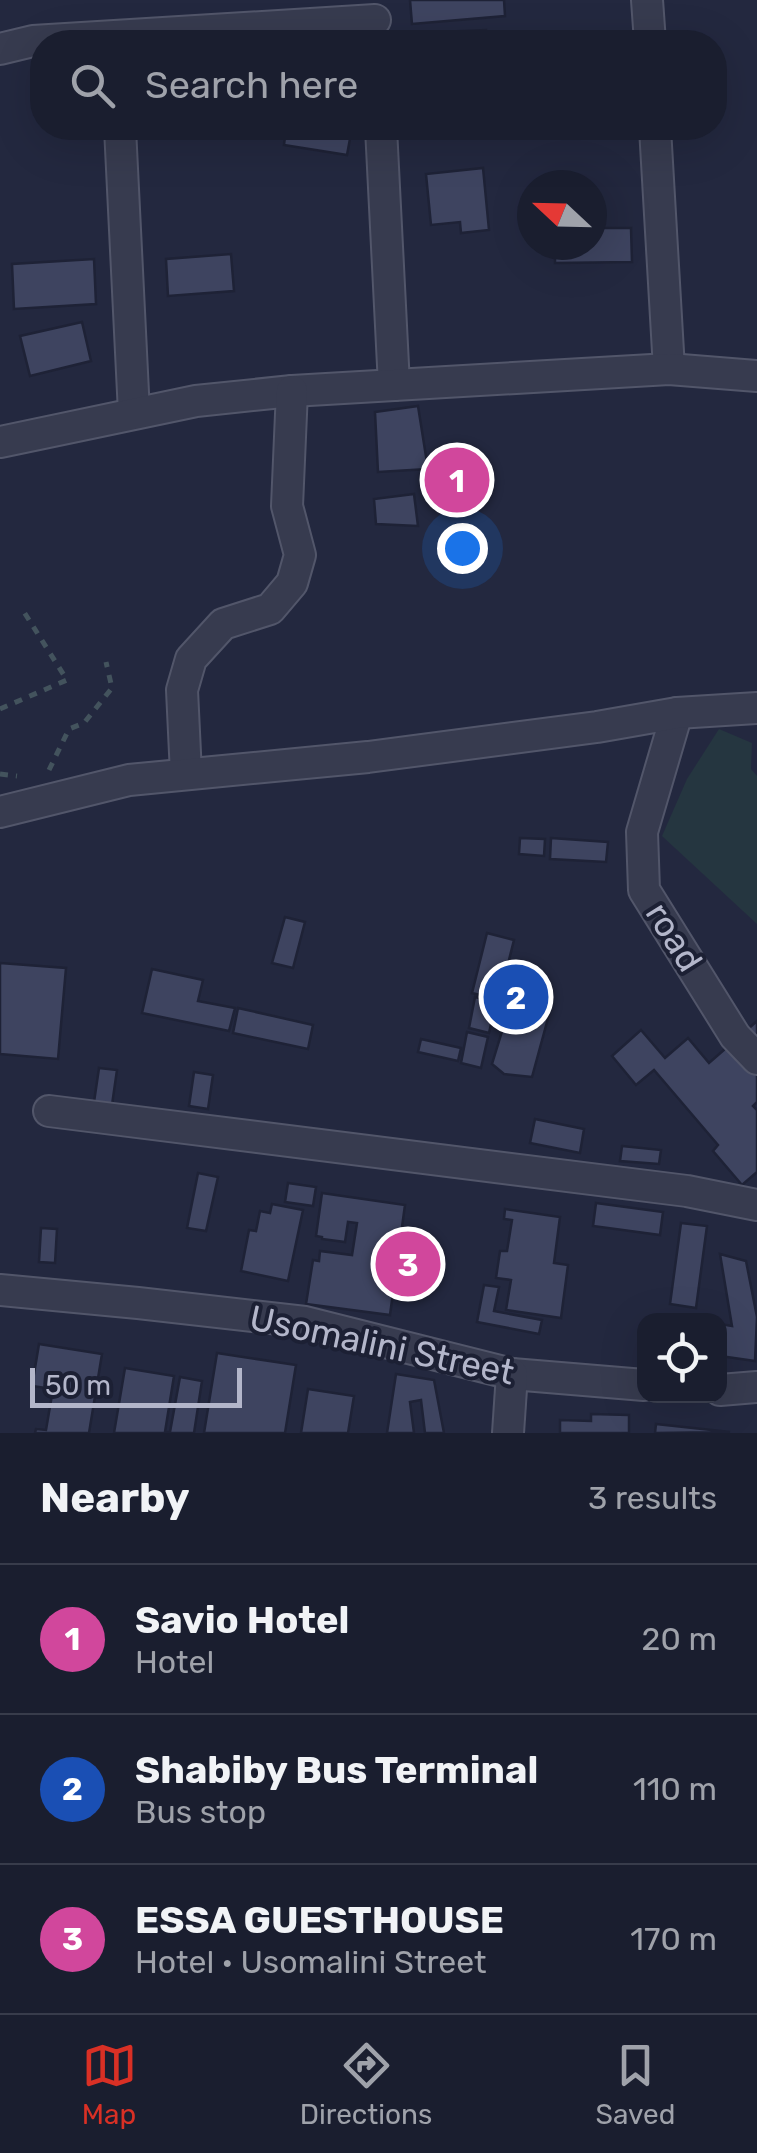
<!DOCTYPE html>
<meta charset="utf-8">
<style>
:root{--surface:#1a1e2f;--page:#232737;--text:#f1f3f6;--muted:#9fa2aa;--line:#383c4b;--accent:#d93025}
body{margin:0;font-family:Rubik,sans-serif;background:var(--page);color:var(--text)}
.controls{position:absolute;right:30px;bottom:30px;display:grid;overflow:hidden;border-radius:20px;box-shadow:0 10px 40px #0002}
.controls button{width:90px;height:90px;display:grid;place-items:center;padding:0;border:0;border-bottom:2px solid var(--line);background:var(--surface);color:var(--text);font:50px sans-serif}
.compass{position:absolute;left:517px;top:170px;width:90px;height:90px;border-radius:50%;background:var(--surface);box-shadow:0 10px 40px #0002;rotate:292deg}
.scale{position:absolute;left:30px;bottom:25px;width:212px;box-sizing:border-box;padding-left:10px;border:5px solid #b3b6ca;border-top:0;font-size:28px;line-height:35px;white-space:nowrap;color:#b3b6ca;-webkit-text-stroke:8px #1c2034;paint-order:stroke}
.you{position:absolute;left:462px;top:548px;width:35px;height:35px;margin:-25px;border:8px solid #fff;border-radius:50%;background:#1a73e8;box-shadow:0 0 0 15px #1a73e833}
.badge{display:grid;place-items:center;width:65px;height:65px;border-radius:50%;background:var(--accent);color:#fff;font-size:32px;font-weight:700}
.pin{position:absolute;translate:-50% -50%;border:5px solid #fff;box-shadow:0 2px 10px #0006}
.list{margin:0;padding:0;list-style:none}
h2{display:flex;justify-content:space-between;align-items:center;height:130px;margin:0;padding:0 40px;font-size:42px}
h2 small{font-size:32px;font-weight:400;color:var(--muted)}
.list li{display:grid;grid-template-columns:65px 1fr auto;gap:30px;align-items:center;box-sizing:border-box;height:150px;padding:0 40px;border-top:2px solid var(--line)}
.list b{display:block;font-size:38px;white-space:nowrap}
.list p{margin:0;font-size:32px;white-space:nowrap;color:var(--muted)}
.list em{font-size:32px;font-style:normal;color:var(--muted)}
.icon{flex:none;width:55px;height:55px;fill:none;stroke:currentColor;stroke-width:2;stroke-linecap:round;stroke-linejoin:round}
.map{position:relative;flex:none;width:757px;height:1433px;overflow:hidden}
.search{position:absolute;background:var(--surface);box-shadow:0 10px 40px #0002;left:30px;right:30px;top:30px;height:110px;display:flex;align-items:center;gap:25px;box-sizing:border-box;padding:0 35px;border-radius:40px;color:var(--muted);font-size:38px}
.sheet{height:580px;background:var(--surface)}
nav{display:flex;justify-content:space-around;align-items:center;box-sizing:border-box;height:140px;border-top:2px solid var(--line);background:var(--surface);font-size:28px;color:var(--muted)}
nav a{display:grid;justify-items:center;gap:5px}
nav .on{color:var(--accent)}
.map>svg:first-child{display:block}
.green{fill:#253640}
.building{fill:#3e4460;stroke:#1e2236;stroke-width:2.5}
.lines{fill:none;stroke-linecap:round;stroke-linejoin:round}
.minor-casing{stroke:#52566a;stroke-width:34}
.path{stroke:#43535d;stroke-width:5;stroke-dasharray:8 8;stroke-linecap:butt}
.minor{stroke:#373b4f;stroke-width:30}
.labels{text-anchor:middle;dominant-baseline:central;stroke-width:8;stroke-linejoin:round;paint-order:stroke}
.street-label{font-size:35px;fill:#b3b6ca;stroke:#1c2034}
</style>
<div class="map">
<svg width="757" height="1433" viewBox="0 0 757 1433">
<rect width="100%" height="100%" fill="#23283f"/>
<polygon class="green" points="719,729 752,743 751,769 757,776 757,924 662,836 687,779"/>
<g class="building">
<polygon points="410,0 504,0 505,16 412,24"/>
<polygon points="486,30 487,42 417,42 417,33"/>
<polygon points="286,128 352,128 347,155 284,145"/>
<polygon points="483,168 489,230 461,233 460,222 431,225 426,174"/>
<polygon points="592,228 631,228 632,262 555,263 555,245 592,245"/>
<polygon points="231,254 234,291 168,296 166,259"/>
<polygon points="94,259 96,304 14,309 12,264"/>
<polygon points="82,322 91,361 30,376 20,336"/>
<polygon points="418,406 428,469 378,472 375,412"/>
<polygon points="414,494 418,526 376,524 374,499"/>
<polygon points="520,838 545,839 544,856 519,854"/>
<polygon points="551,838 608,842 606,862 550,859"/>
<polygon points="285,917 305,922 293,968 272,963"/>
<polygon points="487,933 514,940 499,1000 472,993"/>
<polygon points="0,963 66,968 58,1059 0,1054"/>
<polygon points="152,969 203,980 198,1001 235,1008 229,1031 142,1013"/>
<polygon points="475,997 496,1002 489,1033 469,1028"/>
<polygon points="511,1002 525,1007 550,1011 532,1077 504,1074 492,1064"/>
<polygon points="238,1008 313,1025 308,1049 233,1033"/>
<polygon points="757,1021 757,1102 753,1106 757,1110 757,1172 742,1185 713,1151 718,1145 654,1070 636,1085 612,1056 641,1030 665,1058 688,1038 709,1063"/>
<polygon points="467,1032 488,1037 481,1068 461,1063"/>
<polygon points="421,1039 461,1048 458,1061 418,1052"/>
<polygon points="99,1068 117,1070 112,1105 94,1102"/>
<polygon points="194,1072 213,1075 208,1109 189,1106"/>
<polygon points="535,1119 584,1129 580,1153 530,1143"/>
<polygon points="622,1146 661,1150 659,1164 620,1161"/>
<polygon points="198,1173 218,1177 206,1231 187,1228"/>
<polygon points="288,1183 316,1187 313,1206 285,1202"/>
<polygon points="322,1193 405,1205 390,1315 306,1304 313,1260 319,1261 320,1251 352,1255 357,1223 348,1222 345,1242 322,1239 322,1237 316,1236"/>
<polygon points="596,1203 663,1212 660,1235 593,1226"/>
<polygon points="272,1204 303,1210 288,1281 241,1271 249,1230 256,1231 260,1211 270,1213"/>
<polygon points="505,1209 560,1217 554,1263 568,1265 561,1318 506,1310 511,1280 496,1278 500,1251 507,1251 512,1220 504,1219"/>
<polygon points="681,1223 707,1226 696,1308 670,1304"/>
<polygon points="41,1228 57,1229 55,1263 39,1262"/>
<polygon points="720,1254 746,1261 757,1317 755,1361 720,1356 720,1324 732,1326"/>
<polygon points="484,1285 499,1287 494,1311 542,1320 539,1334 477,1322"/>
<polygon points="39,1344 102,1354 89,1433 35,1433 36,1429 46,1430 53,1389 32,1386"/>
<polygon points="217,1353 296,1365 285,1433 204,1433"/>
<polygon points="125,1368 174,1376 165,1432 170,1432 180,1377 202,1381 194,1433 114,1433"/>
<polygon points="396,1374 434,1380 444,1433 425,1433 421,1400 410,1402 414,1433 387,1433"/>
<polygon points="308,1389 354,1396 348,1433 301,1433"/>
<polygon points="591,1414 629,1415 629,1433 560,1433 560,1420 591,1421"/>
<polygon points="656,1424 730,1432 655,1433"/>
</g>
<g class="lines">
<g class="minor-casing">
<g id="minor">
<polyline points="647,0 650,42"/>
<polyline points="0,49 33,41 375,20"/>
<polyline points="120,128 134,413"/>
<polyline points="381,128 394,385"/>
<polyline points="655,128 669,369"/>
<polyline points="0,442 196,401 292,391 669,369 757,376"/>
<polyline points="677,713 642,832 644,890 735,1036 757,1059"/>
<polyline points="186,774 182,690 191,659 223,624 270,609 292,583 300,555 287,506 292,391"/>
<polyline points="0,812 129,780 368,757 597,727 677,713 757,708"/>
<polyline points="49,1111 687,1191 757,1205"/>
<polyline points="0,1290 138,1303 305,1322 512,1374 644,1385"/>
<polyline points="720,1390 757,1387"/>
<polyline points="508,1433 512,1374"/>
</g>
</g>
<g class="path">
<polyline points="0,709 67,680 24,612"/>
<polyline points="49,770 69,729 84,723 112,688 106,662"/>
<polyline points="0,774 17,776"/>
</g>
<use href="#minor" class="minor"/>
</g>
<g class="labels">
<g class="street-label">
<text transform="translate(674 937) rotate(58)">road</text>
<text transform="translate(382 1345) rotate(12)">Usomalini Street</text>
</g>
</g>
</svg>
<div class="controls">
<button><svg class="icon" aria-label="locate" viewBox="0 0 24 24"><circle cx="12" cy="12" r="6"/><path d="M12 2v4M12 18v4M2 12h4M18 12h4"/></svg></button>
</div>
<svg class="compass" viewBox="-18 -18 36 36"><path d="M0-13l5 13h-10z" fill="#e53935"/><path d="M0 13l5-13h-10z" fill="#9fa2aa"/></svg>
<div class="scale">50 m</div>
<div class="you"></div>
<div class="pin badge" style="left:457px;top:480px;background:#d1479c">1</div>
<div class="pin badge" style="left:516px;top:997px;background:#1a4fb4">2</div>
<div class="pin badge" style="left:408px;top:1264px;background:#d1479c">3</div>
<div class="search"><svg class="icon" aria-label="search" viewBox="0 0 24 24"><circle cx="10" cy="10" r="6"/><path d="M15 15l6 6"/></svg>Search here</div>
</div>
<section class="sheet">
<h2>Nearby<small>3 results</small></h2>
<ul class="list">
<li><span class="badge" style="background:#d1479c">1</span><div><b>Savio Hotel</b><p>Hotel</p></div><em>20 m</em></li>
<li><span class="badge" style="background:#1a4fb4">2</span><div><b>Shabiby Bus Terminal</b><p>Bus stop</p></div><em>110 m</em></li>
<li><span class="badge" style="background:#d1479c">3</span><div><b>ESSA GUESTHOUSE</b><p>Hotel · Usomalini Street</p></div><em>170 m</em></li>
</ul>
</section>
<nav>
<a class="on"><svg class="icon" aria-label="map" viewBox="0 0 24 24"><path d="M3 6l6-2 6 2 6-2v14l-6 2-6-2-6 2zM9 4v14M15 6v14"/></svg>Map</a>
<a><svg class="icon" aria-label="directions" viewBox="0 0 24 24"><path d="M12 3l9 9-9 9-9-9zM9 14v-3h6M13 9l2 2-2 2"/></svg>Directions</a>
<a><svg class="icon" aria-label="saved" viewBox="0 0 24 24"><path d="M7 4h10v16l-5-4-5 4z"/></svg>Saved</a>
</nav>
